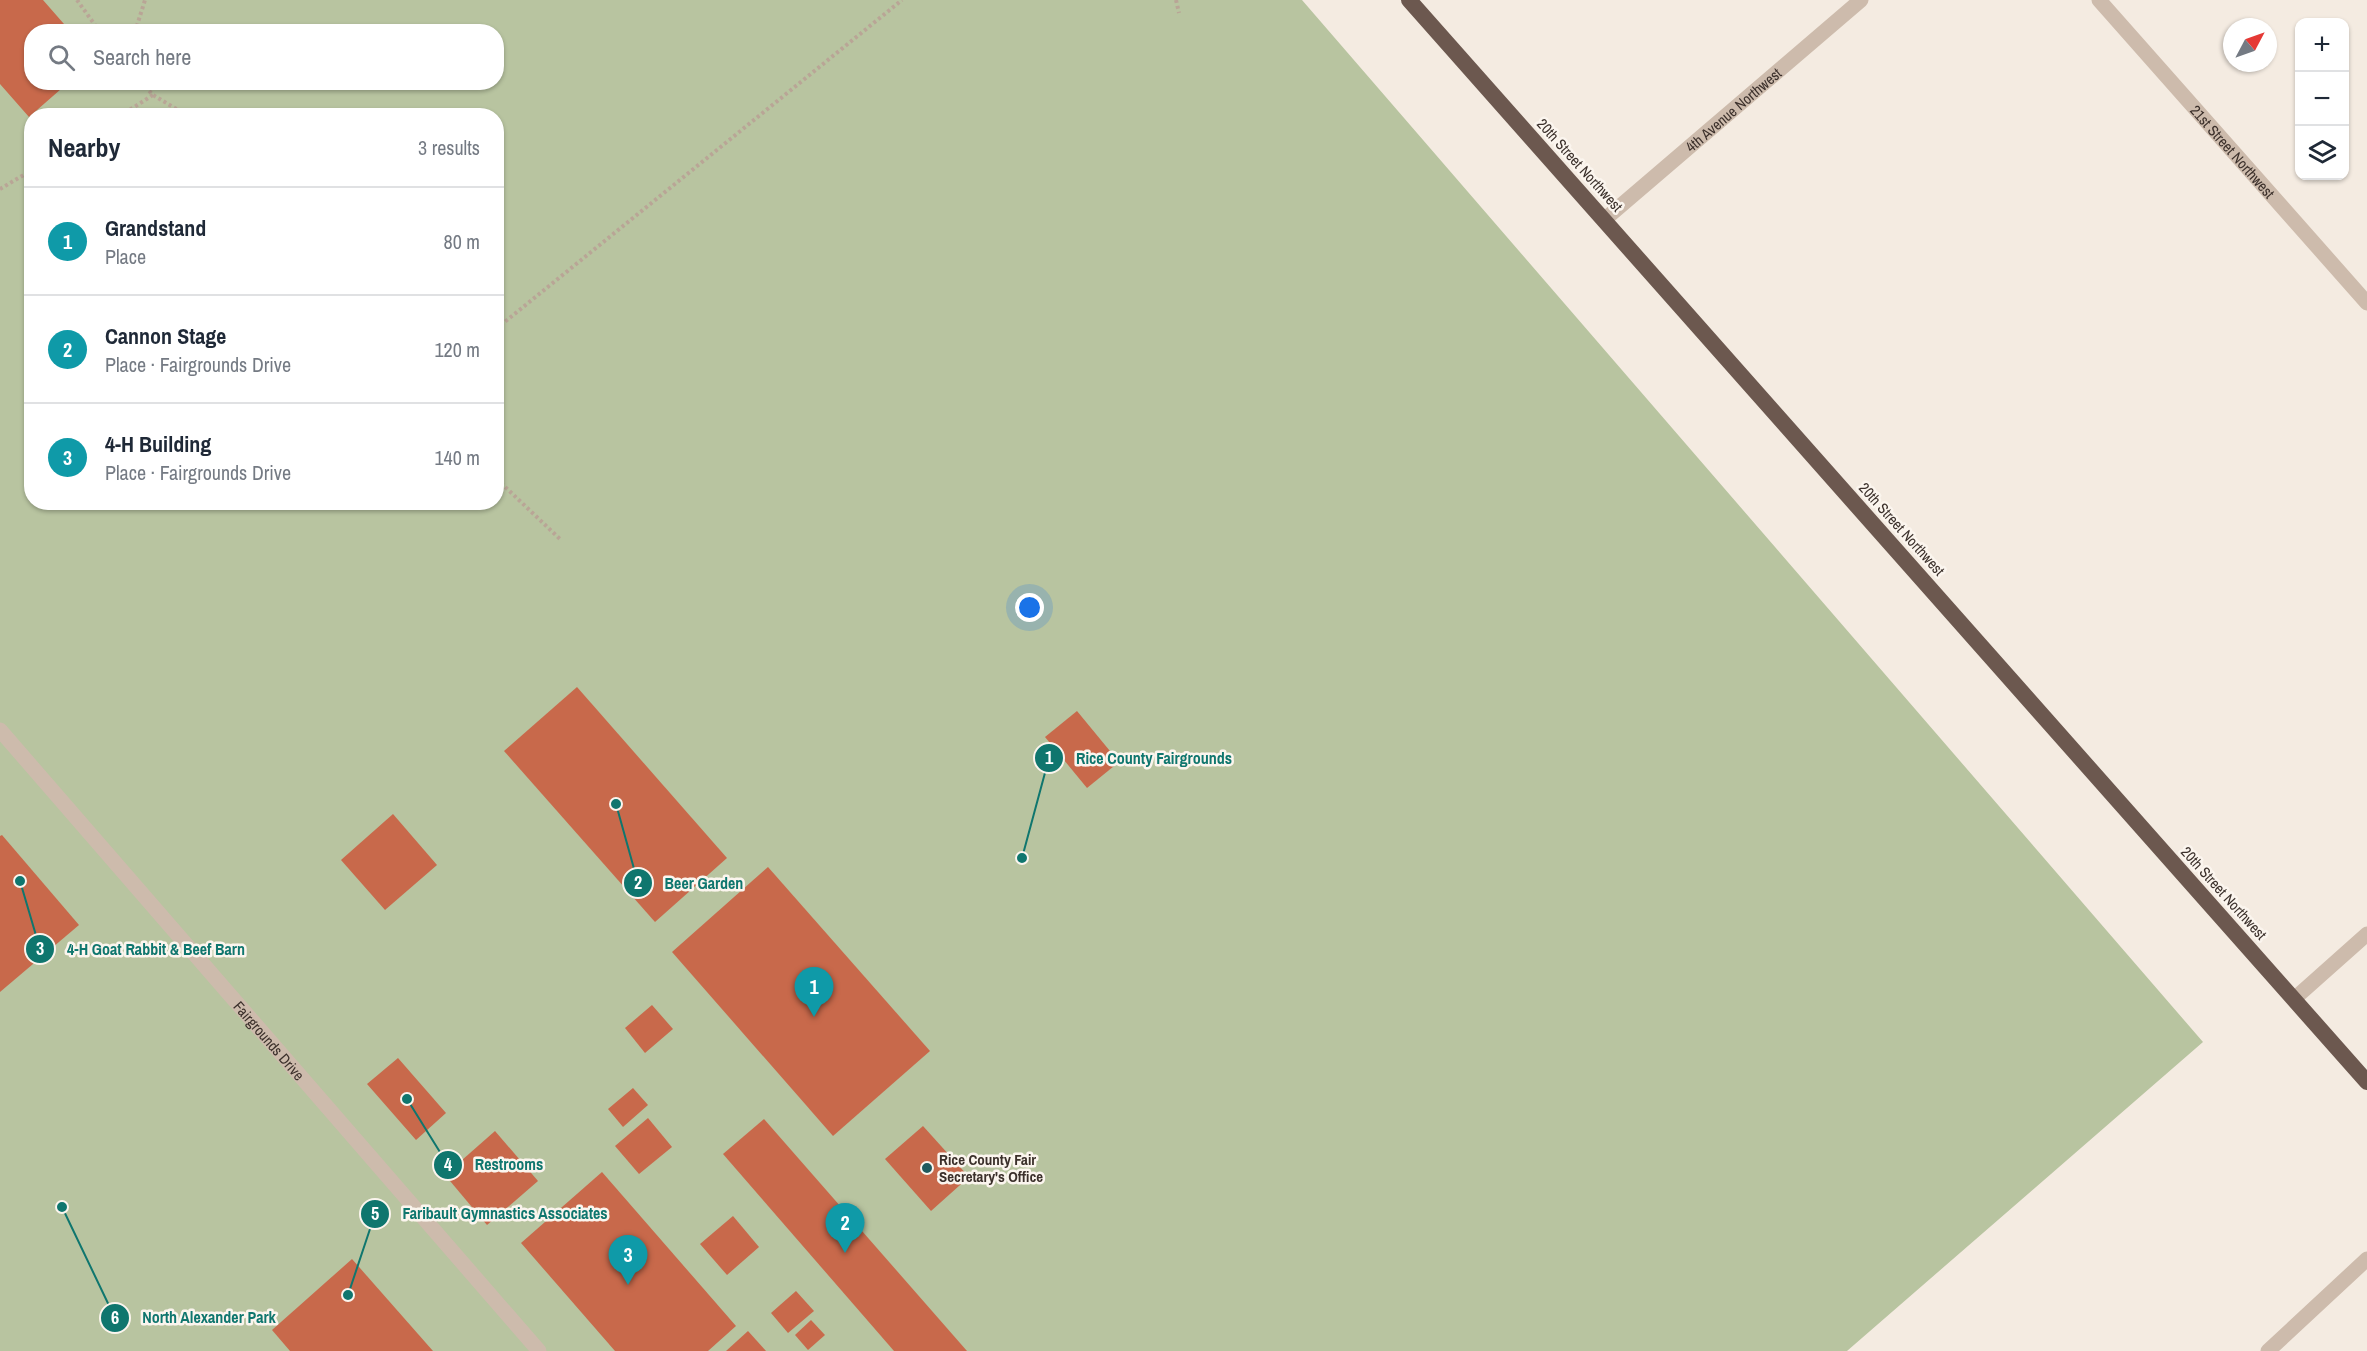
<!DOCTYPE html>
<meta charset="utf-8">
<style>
:root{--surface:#fff;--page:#f6f6f7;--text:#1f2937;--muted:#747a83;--line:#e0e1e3;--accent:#db2777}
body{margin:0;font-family:"Archivo Narrow",sans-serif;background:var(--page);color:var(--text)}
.controls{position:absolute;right:18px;top:18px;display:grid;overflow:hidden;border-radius:12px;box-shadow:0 2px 4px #0004}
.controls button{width:54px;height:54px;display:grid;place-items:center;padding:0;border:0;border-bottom:2px solid var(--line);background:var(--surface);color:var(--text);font:30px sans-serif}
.compass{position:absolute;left:2223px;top:18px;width:54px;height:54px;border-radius:50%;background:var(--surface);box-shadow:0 2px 4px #0004;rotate:49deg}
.you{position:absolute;left:1030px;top:608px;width:21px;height:21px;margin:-15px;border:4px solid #fff;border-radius:50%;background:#1a73e8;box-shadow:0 0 0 9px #1a73e833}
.badge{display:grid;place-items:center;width:39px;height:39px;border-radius:50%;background:var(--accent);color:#fff;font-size:20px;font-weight:700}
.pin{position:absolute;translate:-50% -50px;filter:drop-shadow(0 2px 3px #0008)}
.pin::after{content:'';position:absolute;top:32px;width:21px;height:18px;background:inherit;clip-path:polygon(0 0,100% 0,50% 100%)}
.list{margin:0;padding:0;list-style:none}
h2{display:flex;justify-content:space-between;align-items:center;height:78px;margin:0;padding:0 24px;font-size:26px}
h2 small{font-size:20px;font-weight:400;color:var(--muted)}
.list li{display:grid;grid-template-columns:39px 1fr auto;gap:18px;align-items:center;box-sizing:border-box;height:108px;padding:0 24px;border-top:2px solid var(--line)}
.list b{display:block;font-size:22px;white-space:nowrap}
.list p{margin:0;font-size:20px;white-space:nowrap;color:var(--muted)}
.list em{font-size:20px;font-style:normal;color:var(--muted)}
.icon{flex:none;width:33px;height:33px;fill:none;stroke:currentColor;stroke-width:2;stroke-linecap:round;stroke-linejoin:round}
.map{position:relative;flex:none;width:2367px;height:1351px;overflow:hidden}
.search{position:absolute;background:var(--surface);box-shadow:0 2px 4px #0004;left:24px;top:24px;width:480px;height:66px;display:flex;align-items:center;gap:15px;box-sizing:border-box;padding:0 21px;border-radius:24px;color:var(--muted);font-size:22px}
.panel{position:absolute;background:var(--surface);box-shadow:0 2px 4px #0004;left:24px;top:108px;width:480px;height:402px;border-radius:24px}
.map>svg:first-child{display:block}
.green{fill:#b8c4a0;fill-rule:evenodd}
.building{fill:#c8694b}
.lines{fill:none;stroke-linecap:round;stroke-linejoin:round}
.path{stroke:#b9a596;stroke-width:4;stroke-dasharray:3 3;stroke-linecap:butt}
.service{stroke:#cdbbac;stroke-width:15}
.minor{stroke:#cdbbac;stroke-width:15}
.tertiary{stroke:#cdbbac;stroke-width:15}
.trunk{stroke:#6c584f;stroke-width:16}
.poi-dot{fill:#1f5a5e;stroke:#fbf5ee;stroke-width:2}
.labels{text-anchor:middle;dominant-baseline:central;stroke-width:5;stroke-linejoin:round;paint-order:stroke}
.street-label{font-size:15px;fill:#3b302b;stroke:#fbf5ee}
.poi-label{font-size:15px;font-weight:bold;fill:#3b302b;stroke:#fbf5ee;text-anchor:start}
.leader{fill:none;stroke:#0f766e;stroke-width:2}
.callout-dot{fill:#0f766e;stroke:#fbf5ee;stroke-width:2}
.mark-label{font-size:18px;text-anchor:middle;font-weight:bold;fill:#fff}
.callout-label{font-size:16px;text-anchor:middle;font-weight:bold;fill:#0f766e;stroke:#fbf5ee;stroke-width:5;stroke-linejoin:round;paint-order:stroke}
</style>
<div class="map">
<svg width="2367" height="1351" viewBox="0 0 2367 1351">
<rect width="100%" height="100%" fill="#f4ebe1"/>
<path class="green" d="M0,0H1302L2203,1042L1847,1351H0ZM32,32H496V82H32ZM32,116H496V502H32Z"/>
<g class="building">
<polygon points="0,0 43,0 71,32 32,32 32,82 69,82 29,117 0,84"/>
<polygon points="577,687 727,858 655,922 504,751"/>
<polygon points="1077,711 1119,762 1087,788 1045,737"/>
<polygon points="393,814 437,865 385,910 341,860"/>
<polygon points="2,835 79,925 0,992 0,836"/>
<polygon points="768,867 930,1051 833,1136 672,952"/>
<polygon points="652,1005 673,1029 645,1053 625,1028"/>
<polygon points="398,1058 446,1113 416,1140 367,1084"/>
<polygon points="633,1088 648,1105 623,1127 608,1109"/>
<polygon points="648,1118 672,1147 639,1174 615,1146"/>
<polygon points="764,1119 967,1351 894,1351 723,1154"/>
<polygon points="923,1126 969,1177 931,1211 885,1159"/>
<polygon points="495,1131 538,1181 487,1225 445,1175"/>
<polygon points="602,1172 736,1326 708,1351 615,1351 521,1243"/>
<polygon points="733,1216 759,1247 727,1275 700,1244"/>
<polygon points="352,1259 433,1351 290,1351 272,1330"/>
<polygon points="796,1291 814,1311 788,1333 771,1313"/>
<polygon points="811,1320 825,1335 808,1350 795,1335"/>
<polygon points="748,1331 766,1351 726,1351"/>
</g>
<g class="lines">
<g class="path">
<polyline points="77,0 100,32"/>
<polyline points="1176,0 1179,13"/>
<polyline points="135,32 145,0"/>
<polyline points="141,82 153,95 188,116"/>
<polyline points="120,116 153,95"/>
<polyline points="0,189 32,170"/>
<polyline points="496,329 902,0"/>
<polyline points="496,472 501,483 561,540"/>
</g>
<polyline class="service" points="2294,999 2367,934"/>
<g class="minor">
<path id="s1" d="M2099,0L2367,303"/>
<path id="s2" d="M1604,220L1861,0"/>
<path id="s3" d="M0,730L539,1351"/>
</g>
<polyline class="tertiary" points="2268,1351 2367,1259"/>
<polyline class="trunk" points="1409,0 2367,1082"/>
</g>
<circle class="poi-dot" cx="927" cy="1168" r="6"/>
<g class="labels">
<g class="street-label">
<text stroke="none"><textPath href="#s2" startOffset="170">4th Avenue Northwest</textPath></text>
<text stroke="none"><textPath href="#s1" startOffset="202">21st Street Northwest</textPath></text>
<text transform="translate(1580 165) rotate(48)">20th Street Northwest</text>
<text transform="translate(1902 529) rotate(48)">20th Street Northwest</text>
<text transform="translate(2224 893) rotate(48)">20th Street Northwest</text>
<text stroke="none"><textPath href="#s3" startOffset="411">Fairgrounds Drive</textPath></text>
</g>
<g class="poi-label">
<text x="939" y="1159">Rice County Fair<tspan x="939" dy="17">Secretary's Office</tspan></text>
</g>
</g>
<path class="leader" d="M1022 858L1049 758M616 804L638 883M20 881L40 949M407 1099L448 1165M348 1295L375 1214M62 1207L115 1318"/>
<g class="callout-dot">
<circle cx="1022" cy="858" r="6"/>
<circle cx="616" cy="804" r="6"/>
<circle cx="20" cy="881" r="6"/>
<circle cx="407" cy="1099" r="6"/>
<circle cx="348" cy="1295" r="6"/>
<circle cx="62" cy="1207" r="6"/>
<circle cx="1049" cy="758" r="15"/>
<circle cx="638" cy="883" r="15"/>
<circle cx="40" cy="949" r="15"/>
<circle cx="448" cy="1165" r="15"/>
<circle cx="375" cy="1214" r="15"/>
<circle cx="115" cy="1318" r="15"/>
</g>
<g class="mark-label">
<text x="1049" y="764">1</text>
<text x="638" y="889">2</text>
<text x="40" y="955">3</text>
<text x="448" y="1171">4</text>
<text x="375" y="1220">5</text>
<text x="115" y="1324">6</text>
</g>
<g class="callout-label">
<text x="1154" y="764">Rice County Fairgrounds</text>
<text x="704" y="889">Beer Garden</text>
<text x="156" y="955">4-H Goat Rabbit &amp; Beef Barn</text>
<text x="509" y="1170">Restrooms</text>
<text x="505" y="1219">Faribault Gymnastics Associates</text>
<text x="209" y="1323">North Alexander Park</text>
</g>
</svg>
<div class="controls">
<button>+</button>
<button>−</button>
<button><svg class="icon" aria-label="layers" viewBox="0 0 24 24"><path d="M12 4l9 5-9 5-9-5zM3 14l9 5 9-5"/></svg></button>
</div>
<svg class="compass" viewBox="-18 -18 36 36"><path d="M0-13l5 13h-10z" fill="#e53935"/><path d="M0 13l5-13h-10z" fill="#747a83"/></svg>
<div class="you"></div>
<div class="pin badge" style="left:814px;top:1017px;background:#0f9aa8">1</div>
<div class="pin badge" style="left:845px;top:1253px;background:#0f9aa8">2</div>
<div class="pin badge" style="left:628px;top:1285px;background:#0f9aa8">3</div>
<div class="search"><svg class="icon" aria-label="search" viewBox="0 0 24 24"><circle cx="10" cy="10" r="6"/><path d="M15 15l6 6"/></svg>Search here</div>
<section class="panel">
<h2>Nearby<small>3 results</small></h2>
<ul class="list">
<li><span class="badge" style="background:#0f9aa8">1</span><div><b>Grandstand</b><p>Place</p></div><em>80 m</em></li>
<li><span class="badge" style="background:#0f9aa8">2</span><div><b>Cannon Stage</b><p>Place · Fairgrounds Drive</p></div><em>120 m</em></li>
<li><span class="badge" style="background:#0f9aa8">3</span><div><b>4-H Building</b><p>Place · Fairgrounds Drive</p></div><em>140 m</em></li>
</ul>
</section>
</div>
